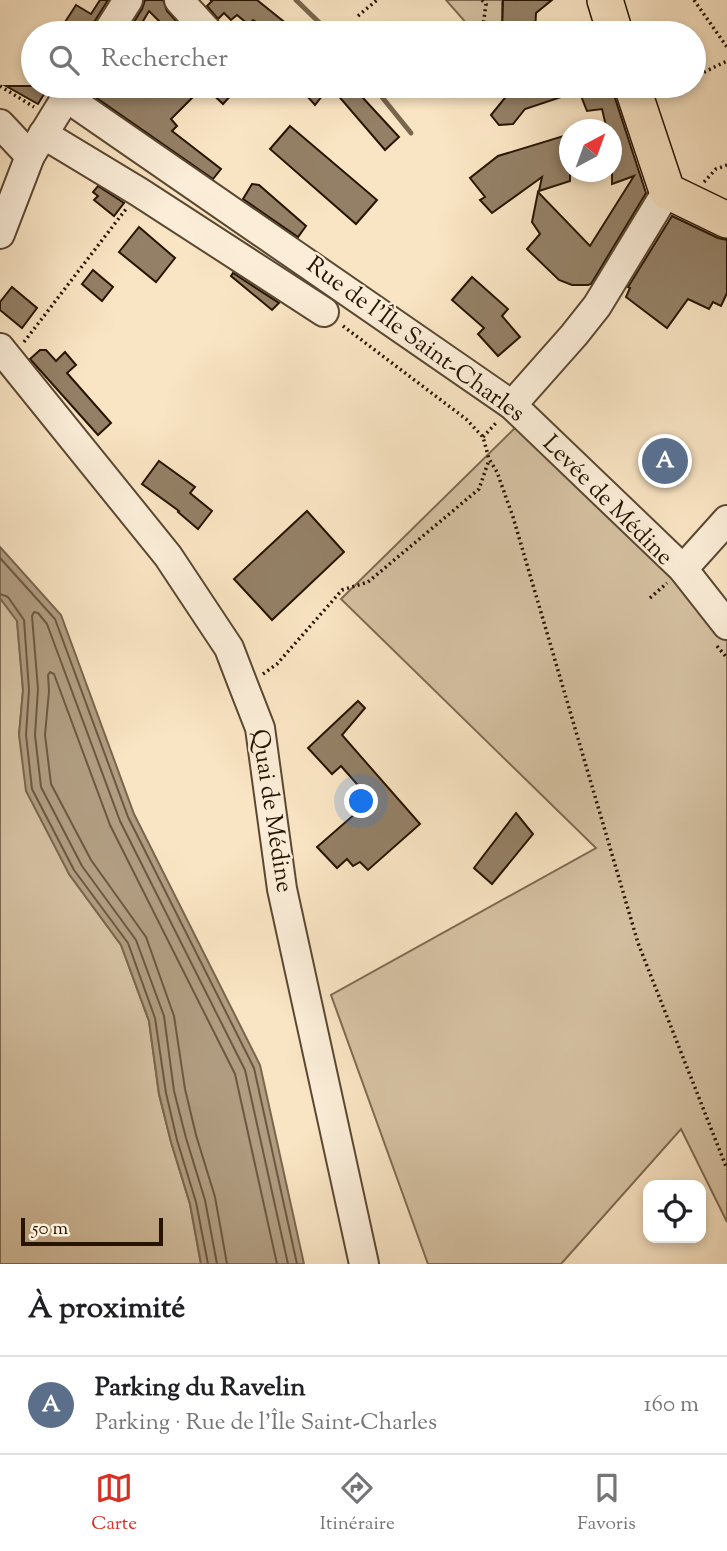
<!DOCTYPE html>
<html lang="fr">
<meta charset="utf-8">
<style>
:root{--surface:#fff;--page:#f2f2f2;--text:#202124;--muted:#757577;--line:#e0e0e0;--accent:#d93025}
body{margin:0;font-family:"Sorts Mill Goudy",serif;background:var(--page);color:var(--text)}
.controls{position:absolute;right:21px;bottom:21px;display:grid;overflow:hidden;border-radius:14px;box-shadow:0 4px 10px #0003}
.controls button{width:63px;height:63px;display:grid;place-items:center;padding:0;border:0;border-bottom:2px solid var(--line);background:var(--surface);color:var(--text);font:35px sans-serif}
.compass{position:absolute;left:559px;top:119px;width:63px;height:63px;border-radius:50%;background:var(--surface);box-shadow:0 4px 10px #0003;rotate:41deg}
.scale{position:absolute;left:21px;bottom:18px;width:142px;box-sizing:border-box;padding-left:7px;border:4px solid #261401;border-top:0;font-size:19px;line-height:24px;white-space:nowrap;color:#261401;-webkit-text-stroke:5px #fbedd8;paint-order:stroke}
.you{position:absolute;left:362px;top:802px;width:24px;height:24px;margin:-18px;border:5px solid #fff;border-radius:50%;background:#1a73e8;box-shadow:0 0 0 10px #1a73e833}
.badge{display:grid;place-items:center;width:46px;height:46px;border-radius:50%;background:var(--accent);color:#fff;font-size:23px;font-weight:700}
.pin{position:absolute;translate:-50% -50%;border:4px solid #fff;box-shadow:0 2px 7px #0006}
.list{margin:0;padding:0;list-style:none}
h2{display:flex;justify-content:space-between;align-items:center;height:91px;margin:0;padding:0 28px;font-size:30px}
h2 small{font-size:23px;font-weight:400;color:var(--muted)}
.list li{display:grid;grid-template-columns:46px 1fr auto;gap:21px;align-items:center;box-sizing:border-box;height:98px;padding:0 28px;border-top:2px solid var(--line)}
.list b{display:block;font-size:26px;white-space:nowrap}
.list p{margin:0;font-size:23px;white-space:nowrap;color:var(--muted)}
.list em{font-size:23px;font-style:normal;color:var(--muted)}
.icon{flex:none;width:38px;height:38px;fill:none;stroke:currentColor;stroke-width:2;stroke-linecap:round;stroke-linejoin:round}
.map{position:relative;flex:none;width:727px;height:1264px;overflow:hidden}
.search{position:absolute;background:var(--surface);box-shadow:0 4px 10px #0003;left:21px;right:21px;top:21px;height:77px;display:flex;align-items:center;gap:18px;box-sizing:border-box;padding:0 24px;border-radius:38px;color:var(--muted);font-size:26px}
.sheet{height:189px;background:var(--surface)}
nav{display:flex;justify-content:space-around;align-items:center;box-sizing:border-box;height:98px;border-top:2px solid var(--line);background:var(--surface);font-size:19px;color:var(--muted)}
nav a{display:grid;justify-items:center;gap:4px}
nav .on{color:var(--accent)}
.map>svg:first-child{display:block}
.green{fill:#d5c1a2;stroke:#7e6a52;stroke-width:2}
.water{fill:#b19d81;stroke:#79664e;stroke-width:2}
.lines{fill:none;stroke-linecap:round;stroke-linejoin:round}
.shore{stroke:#6c5841;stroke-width:2}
.stream{stroke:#79664e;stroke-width:5}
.building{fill:#948066;stroke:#261401;stroke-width:2}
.minor-casing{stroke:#5b4832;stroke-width:32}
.major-casing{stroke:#261401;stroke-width:38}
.path{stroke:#261401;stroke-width:3.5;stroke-dasharray:2 3.5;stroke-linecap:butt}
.minor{stroke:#fbedd8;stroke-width:28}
.major{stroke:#f9e4c3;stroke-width:35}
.labels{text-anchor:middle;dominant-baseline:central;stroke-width:5;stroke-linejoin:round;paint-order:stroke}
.street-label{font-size:24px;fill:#261401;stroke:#fbedd8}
</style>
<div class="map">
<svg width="727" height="1264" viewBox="0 0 727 1264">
<rect width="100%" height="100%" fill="#f9e4c3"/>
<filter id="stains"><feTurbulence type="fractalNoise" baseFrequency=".00286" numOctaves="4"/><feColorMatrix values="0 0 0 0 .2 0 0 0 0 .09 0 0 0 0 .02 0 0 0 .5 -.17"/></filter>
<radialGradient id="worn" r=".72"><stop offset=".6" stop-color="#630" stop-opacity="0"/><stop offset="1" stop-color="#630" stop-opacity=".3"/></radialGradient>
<g class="green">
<polygon points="446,0 502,0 502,33 475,33"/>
<polygon points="519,424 683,582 727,640 727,1222 681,1129 561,1264 428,1264 331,995 596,848 341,599"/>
<polygon points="0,598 17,620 23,690 19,735 69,874 121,945 149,1021 159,1094 171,1142 190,1204 201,1264 0,1264"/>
</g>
<polygon class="water" points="0,547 61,615 134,814 260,1065 304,1264 201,1264 190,1204 171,1142 159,1094 149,1021 121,945 69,874 26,791 19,735 23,690 17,621 0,598"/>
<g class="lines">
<g class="shore">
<polyline points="0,558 55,619 128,817 254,1068 297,1264"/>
<polyline points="0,594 8,597 24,620 29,690 26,735 32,789 74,870 128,943 155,1018 166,1093 177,1140 196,1202 208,1264"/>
<polyline points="217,1264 205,1200 186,1138 174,1091 164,1016 136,940 82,866 41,787 35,735 38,689 32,616 34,612 38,613 47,624 120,821 245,1070 288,1264"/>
<polyline points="227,1264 215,1197 196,1135 185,1089 174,1016 146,937 91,860 51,784 45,735 49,691 48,675 50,672 54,674 110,825 235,1074 277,1264"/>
</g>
<g class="stream">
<polyline points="296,0 330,33"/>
<polyline points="373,86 411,133"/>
</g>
</g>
<g class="building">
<polygon points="100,0 108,0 93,24 91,33 58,33 76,5 91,14"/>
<polygon points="145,0 163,0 167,11 187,33 171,33 149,11 136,33 127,33 142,9"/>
<polygon points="210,0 257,0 298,33 272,33 253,20 249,25 237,15 231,20 224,13 218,19 207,6 212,1"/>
<polygon points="503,0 552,0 536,13 535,33 502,33"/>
<polygon points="6,86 49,86 38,104"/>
<polygon points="90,86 225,86 233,93 223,104 204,86 171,119 177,126 172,131 221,169 213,179 88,92"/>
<polygon points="298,86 352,86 399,137 385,150 330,86 315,105"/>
<polygon points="520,86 612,86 613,92 646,193 591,284 588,285 572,285 559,280 527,249 540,234 532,222 538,192 590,246 634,176 612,184 612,130 607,130 602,109 587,111 579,91 525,109 513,124 499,125 491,115 513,88"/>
<polygon points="290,126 377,200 356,224 270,149"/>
<polygon points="570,134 570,181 539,191 542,177 492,213 480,200 485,197 470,178 498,156"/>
<polygon points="252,184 259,185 306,226 298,237 243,199"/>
<polygon points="98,186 124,203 114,216 94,200 98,196 93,192"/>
<polygon points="672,216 718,238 727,240 727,293 721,306 713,302 709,309 688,299 667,328 626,297 630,288 628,287"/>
<polygon points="139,227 175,258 156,282 119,252"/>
<polygon points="93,270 113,287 102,301 82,284"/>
<polygon points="233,273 279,303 272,310 231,276"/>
<polygon points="472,277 508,309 502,316 520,337 498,356 478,334 484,328 452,300"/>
<polygon points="12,287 37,308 22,328 0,310 0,302"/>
<polygon points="40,350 46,350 56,361 65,352 76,365 67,373 111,423 98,435 30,359"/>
<polygon points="159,461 195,487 190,493 212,511 198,529 178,512 179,511 142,484"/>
<polygon points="307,511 344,552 272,620 234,579"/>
<polygon points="358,701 365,708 342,735 420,824 368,870 360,862 353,866 347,859 337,868 317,847 371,800 341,766 332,774 308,748"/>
<polygon points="516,813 533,834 492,884 474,868"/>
</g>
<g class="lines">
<g class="minor-casing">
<g id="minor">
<polyline points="179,0 209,33"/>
<polyline points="107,33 128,0"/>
<polyline points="66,97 512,405 683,569 727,625"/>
<polyline points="0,124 30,156"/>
<polyline points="43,134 139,192 324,312"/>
<polyline points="0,234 30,156 73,86"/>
<polyline points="0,348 168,556 229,648 244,687 260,728 282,889 364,1264"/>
<polyline points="512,405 574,335 597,306 667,191"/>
<polyline points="683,569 727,520"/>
</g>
</g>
<g class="major-casing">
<g id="major">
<polyline points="605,0 615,33"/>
<polyline points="632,86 667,191 727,220"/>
</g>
</g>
<g class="path">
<polyline points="482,0 486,4 482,33"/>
<polyline points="694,0 727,47"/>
<polyline points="358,16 377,0"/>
<polyline points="694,77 727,61"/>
<polyline points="0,86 34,107"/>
<polyline points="424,90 428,86"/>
<polyline points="662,90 673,86"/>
<polyline points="704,182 716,169 727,165"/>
<polyline points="343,326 466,419 483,437 489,459 497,472 513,517 638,943 727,1169"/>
<polyline points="24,342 126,209"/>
<polyline points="483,437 496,423"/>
<polyline points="650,598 667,583"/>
<polyline points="717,646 727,658"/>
<polyline points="263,674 277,664 342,590 368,582 479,489 489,460"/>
</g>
<use href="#minor" class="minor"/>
<use href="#major" class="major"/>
</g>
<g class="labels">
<g class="street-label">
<text transform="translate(415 340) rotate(36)">Rue de l'Île Saint-Charles</text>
<text transform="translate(607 501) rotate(45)">Levée de Médine</text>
<text transform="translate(271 811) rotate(81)">Quai de Médine</text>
</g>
</g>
<rect width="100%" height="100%" filter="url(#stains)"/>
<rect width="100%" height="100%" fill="url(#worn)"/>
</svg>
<div class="controls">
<button><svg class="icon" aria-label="locate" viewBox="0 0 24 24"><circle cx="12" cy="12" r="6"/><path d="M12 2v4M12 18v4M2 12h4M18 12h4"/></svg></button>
</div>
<svg class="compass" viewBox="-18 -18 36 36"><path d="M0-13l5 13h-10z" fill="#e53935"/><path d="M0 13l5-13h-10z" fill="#757577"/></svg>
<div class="scale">50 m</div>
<div class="you"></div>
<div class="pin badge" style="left:665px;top:461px;background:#5c6f8a">A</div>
<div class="search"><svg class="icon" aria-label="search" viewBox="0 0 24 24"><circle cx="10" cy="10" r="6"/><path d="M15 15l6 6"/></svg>Rechercher</div>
</div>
<section class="sheet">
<h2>À proximité<small></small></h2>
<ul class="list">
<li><span class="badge" style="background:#5c6f8a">A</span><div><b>Parking du Ravelin</b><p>Parking · Rue de l'Île Saint-Charles</p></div><em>160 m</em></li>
</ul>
</section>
<nav>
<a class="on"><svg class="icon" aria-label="map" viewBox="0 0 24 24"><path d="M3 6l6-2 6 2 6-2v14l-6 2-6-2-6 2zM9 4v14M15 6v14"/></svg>Carte</a>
<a><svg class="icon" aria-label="directions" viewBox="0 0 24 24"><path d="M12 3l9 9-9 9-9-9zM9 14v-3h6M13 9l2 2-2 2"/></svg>Itinéraire</a>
<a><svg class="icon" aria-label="saved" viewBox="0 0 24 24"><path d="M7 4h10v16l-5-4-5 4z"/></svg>Favoris</a>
</nav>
